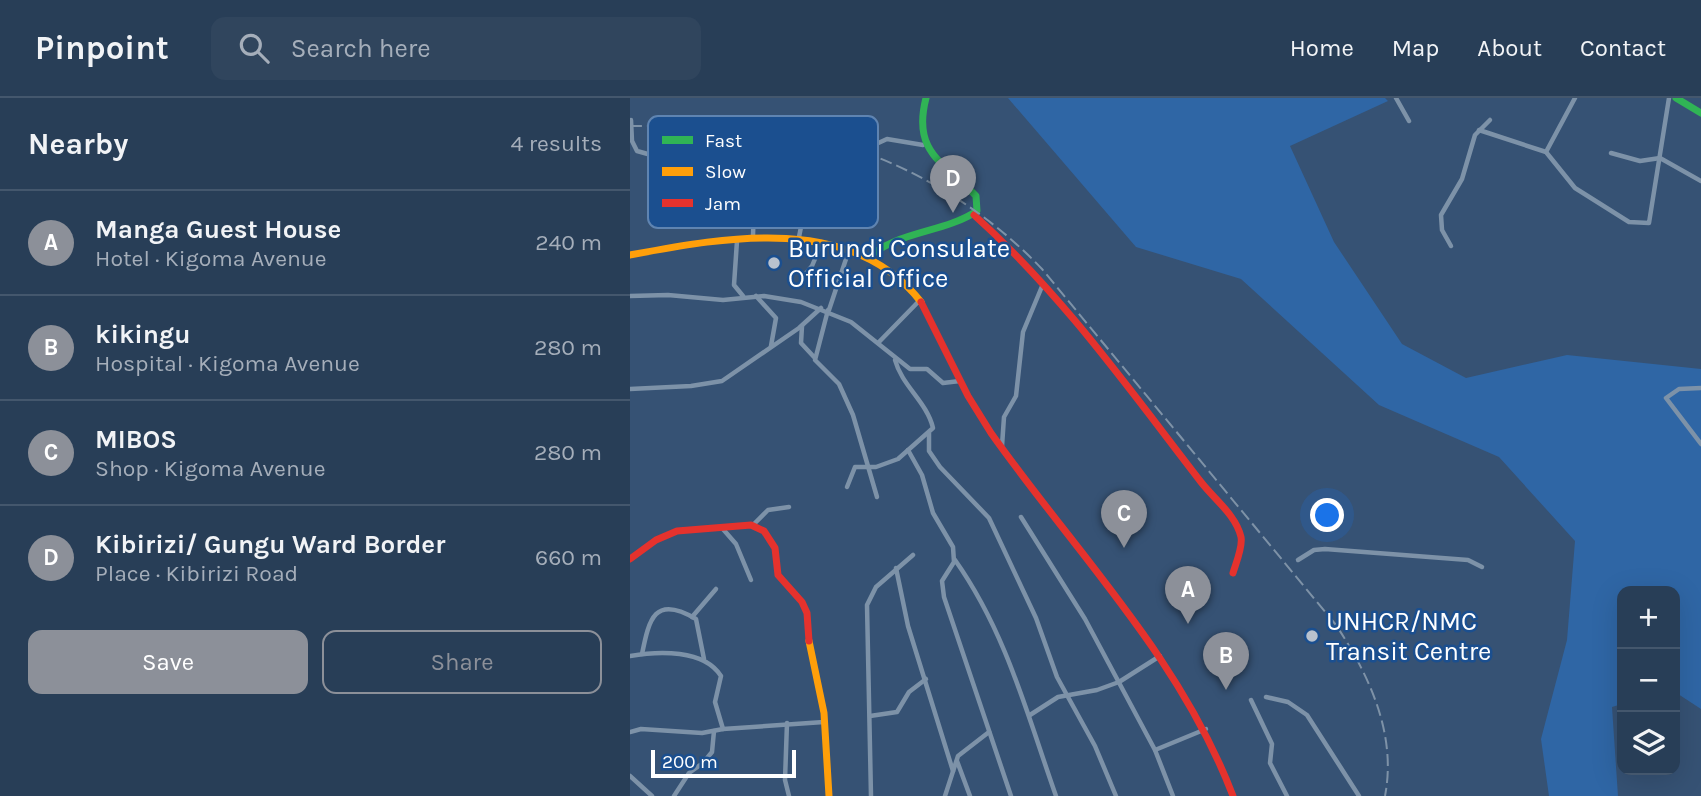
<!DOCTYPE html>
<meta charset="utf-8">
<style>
:root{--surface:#283e57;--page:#30455d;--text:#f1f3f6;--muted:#a5aeba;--line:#44576d;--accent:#8c9099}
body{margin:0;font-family:Karla,sans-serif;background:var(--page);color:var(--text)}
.controls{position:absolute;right:21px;bottom:21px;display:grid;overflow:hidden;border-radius:14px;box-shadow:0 7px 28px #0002}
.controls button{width:63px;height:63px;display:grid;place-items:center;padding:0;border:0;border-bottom:2px solid var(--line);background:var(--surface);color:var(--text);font:35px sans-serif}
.scale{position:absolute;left:21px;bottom:18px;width:145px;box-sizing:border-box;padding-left:7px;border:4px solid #fff;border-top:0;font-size:19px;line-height:24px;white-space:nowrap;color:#fff;-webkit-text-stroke:5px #1b4f8f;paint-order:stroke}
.you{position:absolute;left:698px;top:418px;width:24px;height:24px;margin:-18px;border:5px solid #fff;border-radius:50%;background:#1a73e8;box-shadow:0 0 0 10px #1a73e833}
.badge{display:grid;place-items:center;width:46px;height:46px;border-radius:50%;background:var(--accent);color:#fff;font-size:23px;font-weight:700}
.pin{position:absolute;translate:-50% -58px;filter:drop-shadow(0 2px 4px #0008)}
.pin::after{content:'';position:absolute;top:37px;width:24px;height:21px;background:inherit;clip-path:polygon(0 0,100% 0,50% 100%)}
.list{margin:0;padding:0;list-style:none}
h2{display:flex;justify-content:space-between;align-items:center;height:91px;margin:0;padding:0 28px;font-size:30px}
h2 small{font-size:23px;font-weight:400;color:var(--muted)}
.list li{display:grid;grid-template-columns:46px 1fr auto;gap:21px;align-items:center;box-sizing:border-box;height:105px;padding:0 28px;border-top:2px solid var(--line)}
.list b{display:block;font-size:26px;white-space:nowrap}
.list p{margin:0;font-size:23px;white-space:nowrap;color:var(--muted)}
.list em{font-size:23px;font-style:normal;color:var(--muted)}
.actions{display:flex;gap:14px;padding:21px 28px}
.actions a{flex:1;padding:16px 0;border:2px solid var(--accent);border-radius:14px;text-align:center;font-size:24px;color:var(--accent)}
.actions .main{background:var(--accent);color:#fff}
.icon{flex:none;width:38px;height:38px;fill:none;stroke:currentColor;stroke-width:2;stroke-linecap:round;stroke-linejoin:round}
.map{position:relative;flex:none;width:1071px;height:698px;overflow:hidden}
header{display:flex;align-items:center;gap:42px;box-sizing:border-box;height:98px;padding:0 35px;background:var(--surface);border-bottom:2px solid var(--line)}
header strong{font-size:33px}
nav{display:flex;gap:38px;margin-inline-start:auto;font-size:24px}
.search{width:490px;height:63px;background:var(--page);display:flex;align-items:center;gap:18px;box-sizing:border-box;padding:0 24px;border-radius:14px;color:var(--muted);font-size:26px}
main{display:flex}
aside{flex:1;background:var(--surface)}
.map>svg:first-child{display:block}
.green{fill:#2f66a5}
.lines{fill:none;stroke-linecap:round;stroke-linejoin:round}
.street{stroke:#7d92a8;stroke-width:4.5}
.fast{stroke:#30b455;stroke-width:7}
.slow{stroke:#ff9f0a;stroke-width:7}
.jam{stroke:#e5322d;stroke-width:7}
.rail{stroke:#7e92a7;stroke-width:2;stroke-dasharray:12 5;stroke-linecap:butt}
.poi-dot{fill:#b9c2ce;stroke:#1b4f8f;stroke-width:2.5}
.labels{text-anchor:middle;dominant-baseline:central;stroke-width:5;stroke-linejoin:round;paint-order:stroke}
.poi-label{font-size:26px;fill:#fff;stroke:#1b4f8f;text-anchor:start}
.key{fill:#1b4f8f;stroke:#5f84b1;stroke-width:2}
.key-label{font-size:19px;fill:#fff}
</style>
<header>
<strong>Pinpoint</strong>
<div class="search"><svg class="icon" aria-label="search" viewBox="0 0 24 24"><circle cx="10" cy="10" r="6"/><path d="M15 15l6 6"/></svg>Search here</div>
<nav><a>Home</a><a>Map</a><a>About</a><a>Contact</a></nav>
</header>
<main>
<aside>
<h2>Nearby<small>4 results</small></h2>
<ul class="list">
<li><span class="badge">A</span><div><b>Manga Guest House</b><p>Hotel · Kigoma Avenue</p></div><em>240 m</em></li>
<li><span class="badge">B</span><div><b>kikingu</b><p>Hospital · Kigoma Avenue</p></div><em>280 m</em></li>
<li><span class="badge">C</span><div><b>MIBOS</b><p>Shop · Kigoma Avenue</p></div><em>280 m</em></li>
<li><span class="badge">D</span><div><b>Kibirizi/ Gungu Ward Border</b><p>Place · Kibirizi Road</p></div><em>660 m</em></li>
</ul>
<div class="actions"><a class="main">Save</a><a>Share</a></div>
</aside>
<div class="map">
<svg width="1071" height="698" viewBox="0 0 1071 698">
<rect width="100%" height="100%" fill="#365274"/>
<polygon class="green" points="378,0 755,0 758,3 660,48 704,144 772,246 836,280 937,257 1071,271 1071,611 1045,594 1045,493 992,493 992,606 982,609 988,698 919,698 911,641 937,542 945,443 869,359 749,307 611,181 506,149"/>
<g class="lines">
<g class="street">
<polyline points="766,0 779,23"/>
<path d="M1,22L2,43L7,53L114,83C127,97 123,122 123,140"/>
<polyline points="849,32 916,54 945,90 999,124 1019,125 1039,0"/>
<polyline points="916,54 945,0"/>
<polyline points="981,55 1010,63 1030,60 1071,83"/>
<polyline points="88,74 96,53 105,46 156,50 187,84"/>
<polyline points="169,139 173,119 187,95 187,84 216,49 244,47 257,41 293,47"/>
<polyline points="107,143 104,187 113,198"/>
<polyline points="821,148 812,132 811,117 832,81 845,37 860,22"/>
<polyline points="174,178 182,168 192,144"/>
<polyline points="0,198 38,197 93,202 134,198 171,204 221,224 280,271 297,271 313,285 330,283"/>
<polyline points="126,198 146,220 141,248"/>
<polyline points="198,212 185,262 209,286 223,317 247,399"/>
<polyline points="199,212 219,152"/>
<polyline points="172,228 171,245 184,259"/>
<polyline points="248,245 290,202"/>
<polyline points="1071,290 1049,291 1036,300 1071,346"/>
<polyline points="0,291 61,288 92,283 169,230 191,210"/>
<polyline points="299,335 299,353 310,369 359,420 406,520 427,579 465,648 486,698"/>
<polyline points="372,348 374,319 386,298 393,234 413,186"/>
<polyline points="278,352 292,377 303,415 323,449 324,464 312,483 314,499 381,698"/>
<path d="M217,389L225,369H246L268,361L303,330C297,304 272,288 265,262"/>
<polyline points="391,419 455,521 525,652 543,698"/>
<polyline points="123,427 138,412 159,409"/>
<polyline points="92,430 106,446 121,482"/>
<path d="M325,462C376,534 397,616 426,698"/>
<polyline points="668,462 684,452 695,451 838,462 852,469"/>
<polyline points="266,470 278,528 323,673"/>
<polyline points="62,519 86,491"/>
<path d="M12,556C19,522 24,496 66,521L74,561"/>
<path d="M0,558C28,553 74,551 91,578L85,604L93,631"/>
<polyline points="636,599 658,604 677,617 729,698"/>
<polyline points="621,602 642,646 640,665 657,698"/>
<polyline points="400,617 428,599 467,592 489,584 530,558"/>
<polyline points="240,618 267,614 279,594 296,581"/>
<polyline points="157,625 155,682 159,698"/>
<polyline points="0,634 11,631 72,635 93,631 194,624"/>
<polyline points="525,652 576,631"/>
<polyline points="327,663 340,698"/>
<polyline points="0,678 22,698"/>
<polyline points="44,698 59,675 73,665 82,654 84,633"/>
<polyline points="241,698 237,507 246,489 283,457"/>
<polyline points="315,698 328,658 359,634"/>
</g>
<g class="fast">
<polyline points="1046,0 1071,15"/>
<path d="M238,160C267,133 314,135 347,113L346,98C313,64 282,54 296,0"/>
</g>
<g class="slow">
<path d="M0,157C96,139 222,115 291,204"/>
<polyline points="179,543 194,615 199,698"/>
</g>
<g class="jam">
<path d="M344,117C432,196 499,291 571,384C584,401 606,417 611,439C613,449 606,465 603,475"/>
<path d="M291,204L338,298L361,335C446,455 550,559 603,698"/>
<polyline points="0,461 26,442 47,433 121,427 134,433 145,450 148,477 172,504 177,515 179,543"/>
</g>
<path class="rail" d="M0,28C37,28 75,26 112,28C226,36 334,89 412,171L706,527C739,577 767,636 755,698"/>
</g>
<g class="poi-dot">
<circle cx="144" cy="165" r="7"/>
<circle cx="682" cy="538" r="7"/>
</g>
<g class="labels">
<g class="poi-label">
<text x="158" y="150">Burundi Consulate<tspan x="158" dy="30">Official Office</tspan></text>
<text x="696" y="523">UNHCR/NMC<tspan x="696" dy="30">Transit Centre</tspan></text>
</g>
</g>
<rect x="18" y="18" width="230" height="112" rx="10" class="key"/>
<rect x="32" y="38" width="31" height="8" fill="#30b455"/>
<rect x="32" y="69" width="31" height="9" fill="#ff9f0a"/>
<rect x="32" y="101" width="31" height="8" fill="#e5322d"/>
<g class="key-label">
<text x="75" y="49">Fast</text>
<text x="75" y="80">Slow</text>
<text x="75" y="112">Jam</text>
</g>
</svg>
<div class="controls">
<button>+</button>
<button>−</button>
<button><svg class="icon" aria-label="layers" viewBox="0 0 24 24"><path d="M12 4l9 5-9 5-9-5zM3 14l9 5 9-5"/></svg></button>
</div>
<div class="scale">200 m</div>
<div class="you"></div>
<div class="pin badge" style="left:558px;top:526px">A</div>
<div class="pin badge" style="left:596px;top:592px">B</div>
<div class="pin badge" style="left:494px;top:450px">C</div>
<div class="pin badge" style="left:323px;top:115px">D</div>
</div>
</main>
